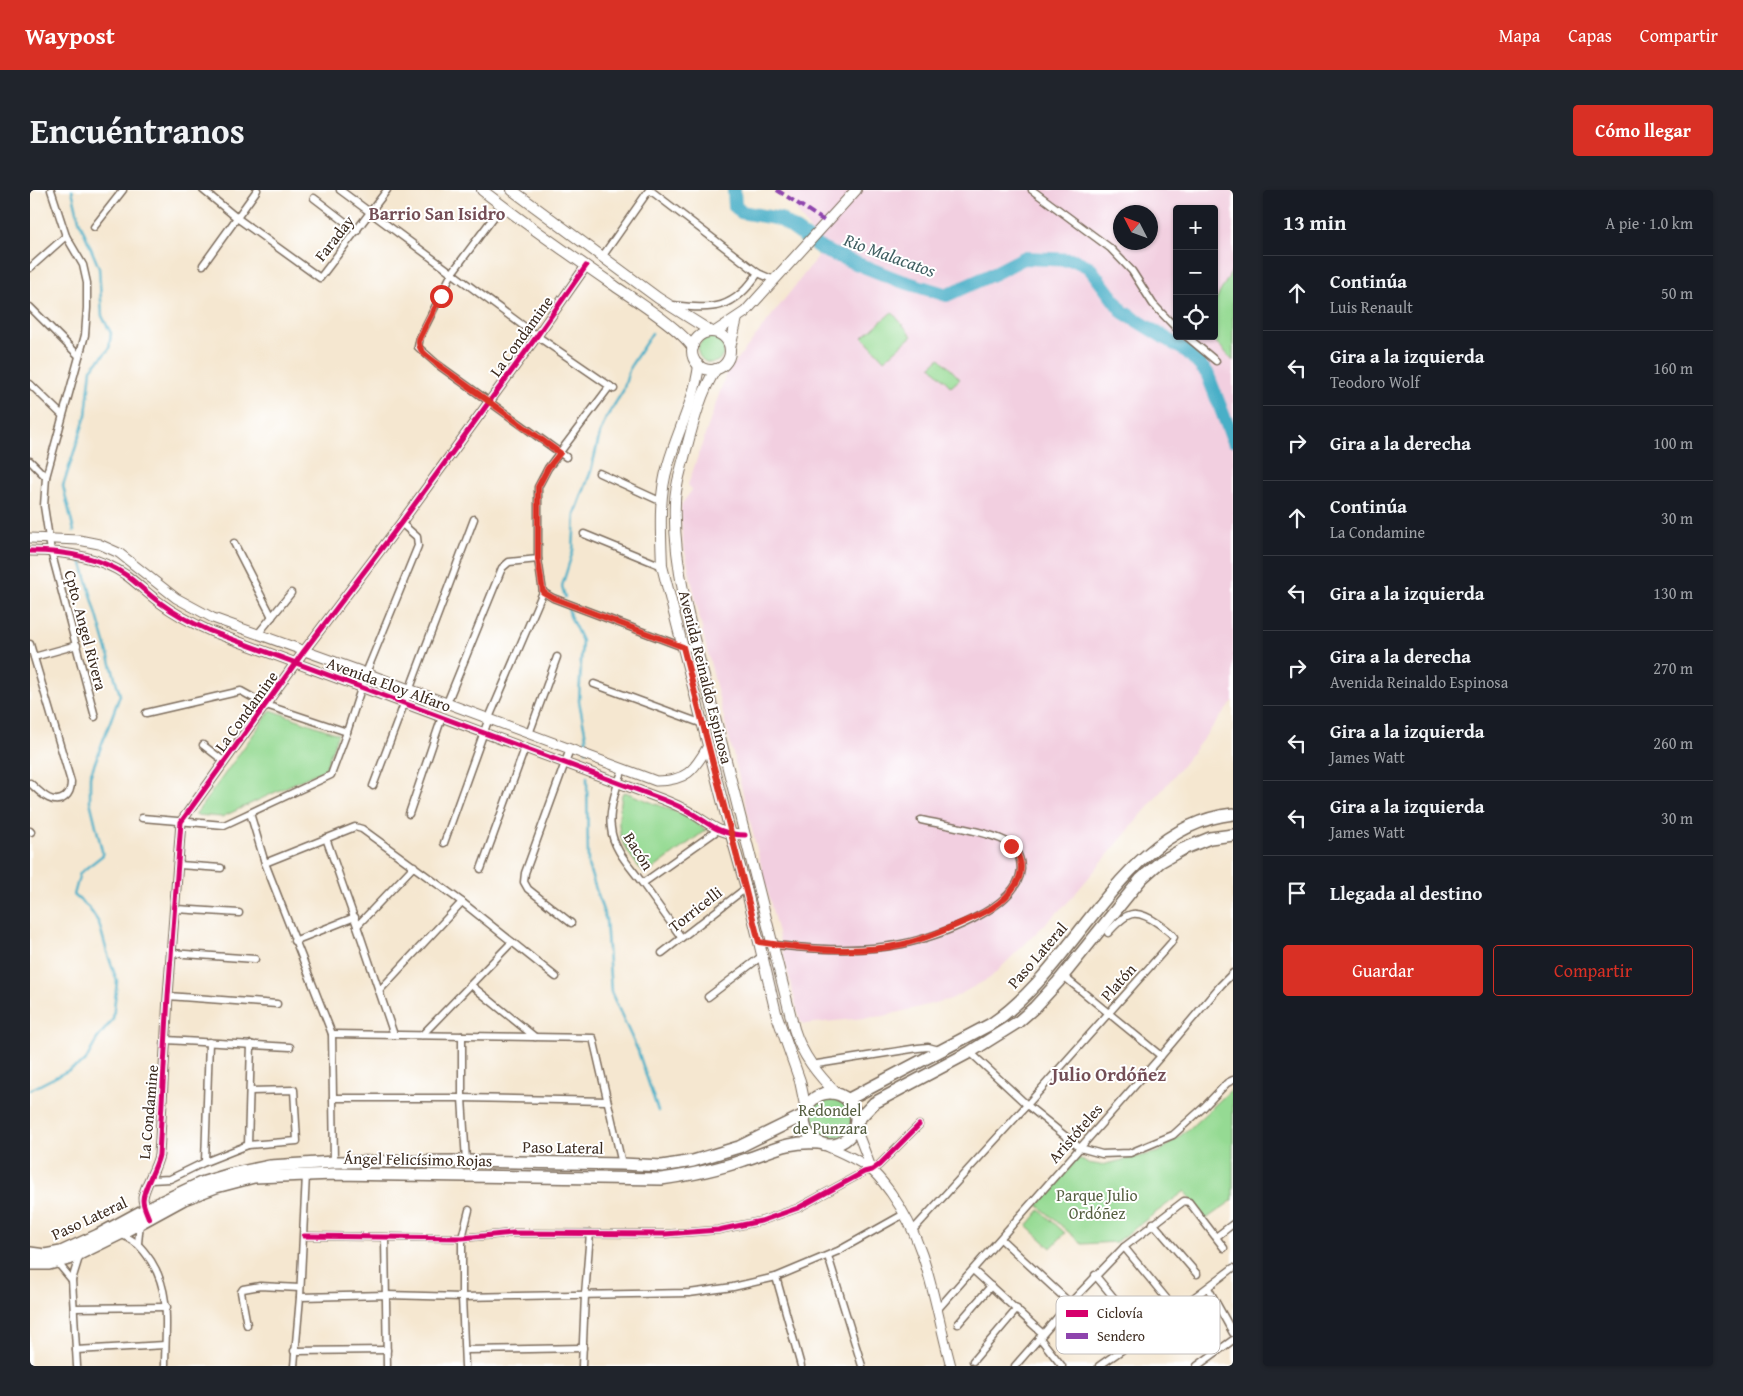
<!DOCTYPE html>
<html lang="es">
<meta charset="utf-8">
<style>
:root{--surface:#171b24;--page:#20242c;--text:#f1f3f6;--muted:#9ea1a6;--line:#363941;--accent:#d93025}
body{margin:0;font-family:"Gentium Book Plus",serif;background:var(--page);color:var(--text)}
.controls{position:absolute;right:15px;top:15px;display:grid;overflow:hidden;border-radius:5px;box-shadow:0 1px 4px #0004}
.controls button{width:45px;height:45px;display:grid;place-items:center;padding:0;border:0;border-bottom:1px solid var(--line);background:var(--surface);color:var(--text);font:25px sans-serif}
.compass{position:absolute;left:1083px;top:15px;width:45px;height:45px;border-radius:50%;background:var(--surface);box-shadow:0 1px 4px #0004;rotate:312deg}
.stop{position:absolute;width:15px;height:15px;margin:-11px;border:4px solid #d93025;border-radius:50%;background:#fff}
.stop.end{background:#d93025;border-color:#fff;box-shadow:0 1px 5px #0008}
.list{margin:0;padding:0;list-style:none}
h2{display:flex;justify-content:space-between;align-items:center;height:65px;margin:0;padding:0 20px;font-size:21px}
h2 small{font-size:16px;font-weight:400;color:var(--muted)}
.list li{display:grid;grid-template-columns:32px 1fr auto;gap:15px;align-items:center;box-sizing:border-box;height:75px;padding:0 20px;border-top:1px solid var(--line)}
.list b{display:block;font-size:19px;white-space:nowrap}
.list p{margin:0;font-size:16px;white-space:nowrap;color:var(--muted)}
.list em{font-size:16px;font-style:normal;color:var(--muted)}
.actions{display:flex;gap:10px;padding:15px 20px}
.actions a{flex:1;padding:11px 0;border:1px solid var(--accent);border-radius:5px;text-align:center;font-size:18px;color:var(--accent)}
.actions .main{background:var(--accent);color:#fff}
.icon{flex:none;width:28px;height:28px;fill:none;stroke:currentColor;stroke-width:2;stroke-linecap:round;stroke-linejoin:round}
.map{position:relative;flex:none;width:1203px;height:1176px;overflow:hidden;border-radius:5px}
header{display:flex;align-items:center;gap:30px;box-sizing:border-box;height:70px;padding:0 25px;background:var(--accent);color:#fff}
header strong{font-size:24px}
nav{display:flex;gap:28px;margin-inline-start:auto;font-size:18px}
.intro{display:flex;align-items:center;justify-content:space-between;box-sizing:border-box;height:120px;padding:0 30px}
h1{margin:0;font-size:35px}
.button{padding:12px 22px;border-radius:5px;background:var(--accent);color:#fff;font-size:18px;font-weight:700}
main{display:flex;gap:30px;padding:0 30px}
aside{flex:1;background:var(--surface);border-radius:5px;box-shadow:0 1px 4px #0004}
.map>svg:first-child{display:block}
.built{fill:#f2cfe0;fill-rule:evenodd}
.green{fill:#95da93;stroke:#688258}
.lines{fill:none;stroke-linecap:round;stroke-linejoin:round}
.stream{stroke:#48afc7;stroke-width:2.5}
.river{stroke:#48afc7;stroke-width:14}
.minor-casing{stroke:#7c6c5c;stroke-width:9}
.tertiary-casing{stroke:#7c6c5c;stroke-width:11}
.primary-casing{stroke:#7c6c5c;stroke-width:12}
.trunk-casing{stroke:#7c6c5c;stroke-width:14}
.minor{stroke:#fff;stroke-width:6}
.tertiary{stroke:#fff;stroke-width:9}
.primary{stroke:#fff;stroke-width:10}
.trunk{stroke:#fff;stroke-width:11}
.quiet{stroke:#8e44ad;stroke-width:4;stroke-dasharray:8 4;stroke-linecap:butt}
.cycleway-casing{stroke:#fff;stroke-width:8}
.cycleway{stroke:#d6006c;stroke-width:5}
.route{stroke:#d93025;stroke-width:6}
.labels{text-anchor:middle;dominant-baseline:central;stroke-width:4;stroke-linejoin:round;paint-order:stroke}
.street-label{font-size:16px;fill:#3b2a1e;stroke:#fff}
.park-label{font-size:16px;fill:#565f41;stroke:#fff}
.neighbourhood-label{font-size:18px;font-weight:bold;fill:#734e56;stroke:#fff}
.water-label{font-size:18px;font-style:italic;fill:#405f62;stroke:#fff}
.quarter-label{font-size:19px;font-weight:bold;fill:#734e56;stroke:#fff}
.key{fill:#fff;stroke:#c4bfbc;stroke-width:1}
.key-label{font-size:14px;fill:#3b2a1e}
</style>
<header>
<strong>Waypost</strong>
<nav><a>Mapa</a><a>Capas</a><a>Compartir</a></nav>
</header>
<div class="intro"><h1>Encuéntranos</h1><a class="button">Cómo llegar</a></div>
<main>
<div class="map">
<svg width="1203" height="1176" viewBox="0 0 1203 1176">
<rect width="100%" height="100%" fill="#fff"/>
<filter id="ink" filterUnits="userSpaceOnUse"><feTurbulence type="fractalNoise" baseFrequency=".02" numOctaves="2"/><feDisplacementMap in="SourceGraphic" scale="10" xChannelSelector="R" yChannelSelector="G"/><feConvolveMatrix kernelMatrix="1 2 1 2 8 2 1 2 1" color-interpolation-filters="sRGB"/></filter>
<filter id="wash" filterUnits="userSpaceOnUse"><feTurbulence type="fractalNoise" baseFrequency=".0096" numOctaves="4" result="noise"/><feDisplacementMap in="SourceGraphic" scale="20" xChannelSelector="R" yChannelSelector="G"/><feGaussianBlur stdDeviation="1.12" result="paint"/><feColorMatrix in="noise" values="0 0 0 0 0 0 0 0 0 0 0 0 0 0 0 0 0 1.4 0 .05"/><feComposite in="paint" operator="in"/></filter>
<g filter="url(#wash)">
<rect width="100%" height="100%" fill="#f5e7d0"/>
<path class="built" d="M753,0H1199L1203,3V511L1139,592L1039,711L960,788L921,809L854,826L775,834L770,831L675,452L652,348L651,315L662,300L658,295L696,184L793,60ZM1147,19H1184V146H1147ZM1090,22H1120V52H1090Z"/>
<g class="green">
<polygon points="1203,79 1203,171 1190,156 1178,146 1184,146 1184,113"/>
<polygon points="862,122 882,146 854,170 833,147"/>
<circle cx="681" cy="160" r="13"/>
<polygon points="910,168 930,189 921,197 901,176"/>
<polygon points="241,520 308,544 295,579 192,627 165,625"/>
<path d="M595,602L654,625L676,640L615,685C604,670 590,656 589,636C588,626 591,614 592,604Z"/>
<polygon points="1203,898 1203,1010 1176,1029 1155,1001 1086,1052 1052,1054 1008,1015 1048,968 1058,973 1071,975 1129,962 1159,939"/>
<circle cx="800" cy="929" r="22"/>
<polygon points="1010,1020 1035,1043 1021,1058 997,1036"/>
</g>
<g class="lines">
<g class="stream">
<polyline points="42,0 49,30 69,78 72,126 81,143 79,159 61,179 56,225 33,296 44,341"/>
<polyline points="535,407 532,396 543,361 545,324 561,281 570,243 576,228 593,201 600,177 622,143"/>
<polyline points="538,416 540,426 552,451 549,511 556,547 556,561"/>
<polyline points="557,587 558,675 576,730 581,802 608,861 628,921"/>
<polyline points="0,900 55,872 67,849 83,829 87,791 77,762 69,733 59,718 44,705 50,683 73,665 60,611 60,586 90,505 51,370"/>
</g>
<polyline class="river" points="704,0 705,16 711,22 750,29 793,60 868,90 917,105 963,84 994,68 1044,70 1059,77 1093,122 1158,162 1177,183 1203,250"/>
</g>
</g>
<g filter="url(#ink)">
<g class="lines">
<g class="minor-casing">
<g id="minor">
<polyline points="21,0 36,46 53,75 57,93 57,118 55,145 16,287 14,316 21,361 65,527"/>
<polyline points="173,0 207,28 290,88 357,0"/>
<polyline points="310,0 507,146 584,199"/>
<polyline points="620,0 728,83 744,90"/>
<polyline points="1002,0 1080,58 1102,81 1123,114 1147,139"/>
<polyline points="284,8 327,41"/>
<polyline points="472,16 422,83 390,147 388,157 407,174 536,267"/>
<polyline points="64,37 93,0"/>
<polyline points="572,67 619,0"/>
<polyline points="173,75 227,0"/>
<polyline points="0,78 36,46"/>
<path d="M643,115C683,120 704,120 728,83"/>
<polyline points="0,117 49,166"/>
<polyline points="1156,146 1186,171"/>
<polyline points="0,194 32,225"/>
<polyline points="0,271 16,287"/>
<polyline points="569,283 632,312"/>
<polyline points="554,344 632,376"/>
<polyline points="204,353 242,427"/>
<polyline points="513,402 523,408 653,457 666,457"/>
<polyline points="228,444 261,403"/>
<path d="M0,454L41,592C41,598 40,603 35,607C22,617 9,601 0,593"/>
<polyline points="4,467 47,455"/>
<polyline points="564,494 673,534"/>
<polyline points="417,513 472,378 479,372 508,369 508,297 518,278 580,196"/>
<polyline points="116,523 211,501 236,515 317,542"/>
<polyline points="499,544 527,467"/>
<polyline points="173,555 195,572"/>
<polyline points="540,559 495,683 494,692 498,699 541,733"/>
<path d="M593,579C587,595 578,621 581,638C583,660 601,677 613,694C626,712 638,729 651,747"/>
<polyline points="343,596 444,329"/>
<polyline points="220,623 235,673 302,844 304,972"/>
<polyline points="379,624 412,527"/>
<polyline points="112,628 194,635 301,585 317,542 336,483 388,356 387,347 371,333"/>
<polyline points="0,641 1,642"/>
<polyline points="296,648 327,736 384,676"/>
<polyline points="414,653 459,528 513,402 508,369"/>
<polyline points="235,673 325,637 332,639 432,712 526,787"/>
<polyline points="149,675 191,678"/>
<polyline points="451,679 495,558"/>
<polyline points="613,693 688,640"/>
<polyline points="146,719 209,723"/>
<polyline points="327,736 364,845"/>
<polyline points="264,751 325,727"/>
<path d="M729,753C776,759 825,763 872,754C906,747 988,719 991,679C991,667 985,657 975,651C956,641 913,635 891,630"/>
<polyline points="141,763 225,769"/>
<polyline points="632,763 716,698"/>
<polyline points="1032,785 1131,866"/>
<polyline points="441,795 505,847"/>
<polyline points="349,801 432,712"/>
<polyline points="138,806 247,814"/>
<polyline points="678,807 732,766"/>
<polyline points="302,844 563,848 592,974"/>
<polyline points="392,845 482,752"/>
<polyline points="432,846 432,908 436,971"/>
<polyline points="136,850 260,857"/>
<polyline points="940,862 997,915 1050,958 1072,964 1100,963 1143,945 1174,917 1197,893 1203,890"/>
<polyline points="781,875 888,858 898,857 909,860"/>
<polyline points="303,908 432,908 577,911"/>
<polyline points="218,955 221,854"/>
<polyline points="175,972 179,852"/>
<polyline points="120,990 140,989 175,972 218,955 267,951 264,900 220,901"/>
<polyline points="1123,1033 1167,1084"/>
<path d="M883,1040L997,915L1141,753L1144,747C1140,741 1134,738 1129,734C1104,717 1097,722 1078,743"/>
<path d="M90,1044C106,1051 111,1056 121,1071C142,1104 135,1139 135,1176"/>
<polyline points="274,1046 432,1048 483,1043 635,1044 688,1040 731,1031 768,1018 834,982 842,980 849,975 889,935"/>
<polyline points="1186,1047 1203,1034"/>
<polyline points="355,1048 357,1176"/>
<polyline points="971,1049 1040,1113"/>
<polyline points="108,1053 110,1033"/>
<polyline points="1094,1057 1136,1108"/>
<polyline points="798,1066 832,1176"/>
<polyline points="27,1072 42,1090"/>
<polyline points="943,1080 1012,1143"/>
<polyline points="1065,1085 1103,1131"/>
<polyline points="746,1087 771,1176"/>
<polyline points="1178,1098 1203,1143"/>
<polyline points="270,1107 357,1105 432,1107 659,1103 703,1097 746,1087 808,1061 874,1024"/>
<polyline points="1037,1116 1067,1156"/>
<polyline points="44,1118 137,1117"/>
<polyline points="907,1120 1131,866 1191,795 1203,783"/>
<polyline points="928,1134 961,1096"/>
<polyline points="217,1135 211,1102 213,1099 230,1096 270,1098"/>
<polyline points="1009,1147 1032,1176"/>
<polyline points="46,1160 135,1155"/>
<polyline points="436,1160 553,1158"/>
<polyline points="264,1161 357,1160"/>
<polyline points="943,1171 987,1119"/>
<polyline points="47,1176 42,1090 50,1064"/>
<polyline points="264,1176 270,1107 276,985"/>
<polyline points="435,1176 432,1107 432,1048 439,1020"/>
<polyline points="552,1176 555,1105 560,1043"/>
<polyline points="985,1176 1040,1113 1094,1057 1154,1011 1159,1012 1194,1058"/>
<polyline points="1069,1176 1122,1139 1203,1078"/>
<polyline points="1167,1176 1203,1150"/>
</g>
</g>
<g class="tertiary-casing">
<g id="tertiary">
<path d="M0,348L49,350L69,354L89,363L146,408L183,428L336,483L626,591C656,591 664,581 678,556"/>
<path d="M0,361C33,361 68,366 96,385C108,394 118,404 129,412C145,424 162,433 180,441L621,605C632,609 643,613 654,619C678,631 686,645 715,645"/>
<polyline points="825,936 842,980"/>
<path d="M794,955C810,962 828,969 841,980C849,986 855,995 861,1003C899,1056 904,1115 921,1176"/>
<path d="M117,1024C116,1019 113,1014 113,1008C114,996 126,980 129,965L138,806L151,632L274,461L371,333L507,146L556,76"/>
</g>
</g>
<g class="primary-casing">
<g id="primary">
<path d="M452,0C495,34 540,65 585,96C605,110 651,139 663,158"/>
<polyline points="482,0 628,108 682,142"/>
<polyline points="685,142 715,122 826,0"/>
<circle cx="681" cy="161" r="19"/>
<polyline points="700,158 707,128"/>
<path d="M669,175C665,210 647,242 638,275C628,307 631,343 632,376L701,645L716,698L746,823L770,891L776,920"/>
<path d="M686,179C669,204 660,246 652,275C649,287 645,300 645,312C642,382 667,460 685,527C711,631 738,735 764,839C772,865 788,885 807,904"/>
</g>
</g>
<g class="trunk-casing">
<g id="trunk">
<circle cx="800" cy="929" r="26"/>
<path d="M817,910L961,834C1047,777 1092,636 1203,624"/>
<polyline points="826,932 844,913 940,862 988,832 1005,817 1028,792 1111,689 1130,672 1153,659 1180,648 1203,645"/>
<polyline points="0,1063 15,1065 31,1062 68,1045 116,1019 171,993 201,984 240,976 304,972 436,971 592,974 632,976 663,971 709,957 774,925"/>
<path d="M0,1074H19L39,1069L90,1044L154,1009L186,997L224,987L304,984L631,989C660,985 686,980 714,970C745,960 755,951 789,953"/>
</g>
</g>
<use href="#minor" class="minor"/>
<use href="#tertiary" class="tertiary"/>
<use href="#primary" class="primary"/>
<use href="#trunk" class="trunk"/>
<polyline class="quiet" points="747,0 796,32"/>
<g class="cycleway-casing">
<g id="cycleway">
<path d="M0,361C33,361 68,366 96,385C108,394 118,404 129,412C145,424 162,433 180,441L621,605C632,609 643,613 654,619C678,631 686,645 715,645"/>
<path d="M119,1029C117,1023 113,1016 113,1010C113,998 126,980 129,965L138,806L151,632L274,461L371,333L507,146L556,76"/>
<polyline points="274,1046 432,1048 483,1043 635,1044 688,1040 731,1031 768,1018 834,982 842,980 849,975 889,935"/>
</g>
</g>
<use href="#cycleway" class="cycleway"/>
</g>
</g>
<g class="lines" filter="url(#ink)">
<path class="route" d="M411,106L390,147C385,160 398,166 407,174L530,263L518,278L508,297V369L513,402L523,408L653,457L729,752C776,759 827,765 874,754C894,749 913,741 931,733C953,724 973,715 986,694C994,681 992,666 981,656"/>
</g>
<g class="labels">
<g class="street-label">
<text transform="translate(304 48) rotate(-52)">Faraday</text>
<text transform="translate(491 146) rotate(-54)">La Condamine</text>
<text transform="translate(56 440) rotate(75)">Cpto. Angel Rivera</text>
<text transform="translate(676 487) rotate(76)">Avenida Reinaldo Espinosa</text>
<text transform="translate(359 494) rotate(20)">Avenida Eloy Alfaro</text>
<text transform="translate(216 521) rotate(-54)">La Condamine</text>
<text transform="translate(609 661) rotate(58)">Bacón</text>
<text transform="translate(665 719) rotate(-38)">Torricelli</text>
<text transform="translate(1007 765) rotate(-49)">Paso Lateral</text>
<text transform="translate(1088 792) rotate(-48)">Platón</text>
<text transform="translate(118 922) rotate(-85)">La Condamine</text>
<text transform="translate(1045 943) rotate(-49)">Aristóteles</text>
<text transform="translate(533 957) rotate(1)">Paso Lateral</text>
<text transform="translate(388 969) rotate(1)">Ángel Felicísimo Rojas</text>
<text transform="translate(59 1028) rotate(-25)">Paso Lateral</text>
</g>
<g class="park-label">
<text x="800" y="920">Redondel<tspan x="800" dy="18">de Punzara</tspan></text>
<text x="1067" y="1005">Parque Julio<tspan x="1067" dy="18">Ordóñez</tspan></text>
</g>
<g class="neighbourhood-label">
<text x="407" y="23">Barrio San Isidro</text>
</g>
<g class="water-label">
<text transform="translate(860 65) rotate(20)">Rio Malacatos</text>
</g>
<g class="quarter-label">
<text x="1079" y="884">Julio Ordóñez</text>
</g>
</g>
<rect x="1026" y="1106" width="164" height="58" rx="8" class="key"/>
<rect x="1036" y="1120" width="22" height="7" fill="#d6006c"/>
<rect x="1036" y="1143" width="22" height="6" fill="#8e44ad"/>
<g class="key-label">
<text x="1067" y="1128">Ciclovía</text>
<text x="1067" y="1151">Sendero</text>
</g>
</svg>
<div class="controls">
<button>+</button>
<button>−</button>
<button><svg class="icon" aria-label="locate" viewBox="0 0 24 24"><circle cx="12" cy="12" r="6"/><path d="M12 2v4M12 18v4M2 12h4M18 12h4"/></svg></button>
</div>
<svg class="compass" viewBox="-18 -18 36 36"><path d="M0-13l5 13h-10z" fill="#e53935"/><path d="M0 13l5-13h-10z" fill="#9ea1a6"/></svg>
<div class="stop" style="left:411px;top:106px"></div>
<div class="stop end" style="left:981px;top:656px"></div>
</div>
<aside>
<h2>13 min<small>A pie · 1.0 km</small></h2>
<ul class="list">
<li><svg class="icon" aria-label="ahead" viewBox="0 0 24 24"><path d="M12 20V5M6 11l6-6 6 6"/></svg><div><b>Continúa</b><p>Luis Renault</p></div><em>50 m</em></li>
<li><svg class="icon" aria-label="left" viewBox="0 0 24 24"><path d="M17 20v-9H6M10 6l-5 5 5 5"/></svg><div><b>Gira a la izquierda</b><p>Teodoro Wolf</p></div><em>160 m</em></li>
<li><svg class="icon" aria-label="right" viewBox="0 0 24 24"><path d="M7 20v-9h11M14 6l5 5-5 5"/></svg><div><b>Gira a la derecha</b></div><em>100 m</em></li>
<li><svg class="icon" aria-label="ahead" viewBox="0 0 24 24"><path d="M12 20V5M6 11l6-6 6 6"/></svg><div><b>Continúa</b><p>La Condamine</p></div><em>30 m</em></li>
<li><svg class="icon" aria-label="left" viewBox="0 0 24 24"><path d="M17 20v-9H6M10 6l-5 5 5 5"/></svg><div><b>Gira a la izquierda</b></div><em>130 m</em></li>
<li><svg class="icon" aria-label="right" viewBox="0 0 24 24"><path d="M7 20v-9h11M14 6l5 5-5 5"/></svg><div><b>Gira a la derecha</b><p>Avenida Reinaldo Espinosa</p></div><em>270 m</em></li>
<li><svg class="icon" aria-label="left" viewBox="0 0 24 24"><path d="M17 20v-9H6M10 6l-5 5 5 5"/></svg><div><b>Gira a la izquierda</b><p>James Watt</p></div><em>260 m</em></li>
<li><svg class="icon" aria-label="left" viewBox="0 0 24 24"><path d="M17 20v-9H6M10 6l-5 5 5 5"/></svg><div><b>Gira a la izquierda</b><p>James Watt</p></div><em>30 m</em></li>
<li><svg class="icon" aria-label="arrive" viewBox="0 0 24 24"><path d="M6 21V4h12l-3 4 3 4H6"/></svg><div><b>Llegada al destino</b></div></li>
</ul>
<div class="actions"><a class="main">Guardar</a><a>Compartir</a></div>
</aside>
</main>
